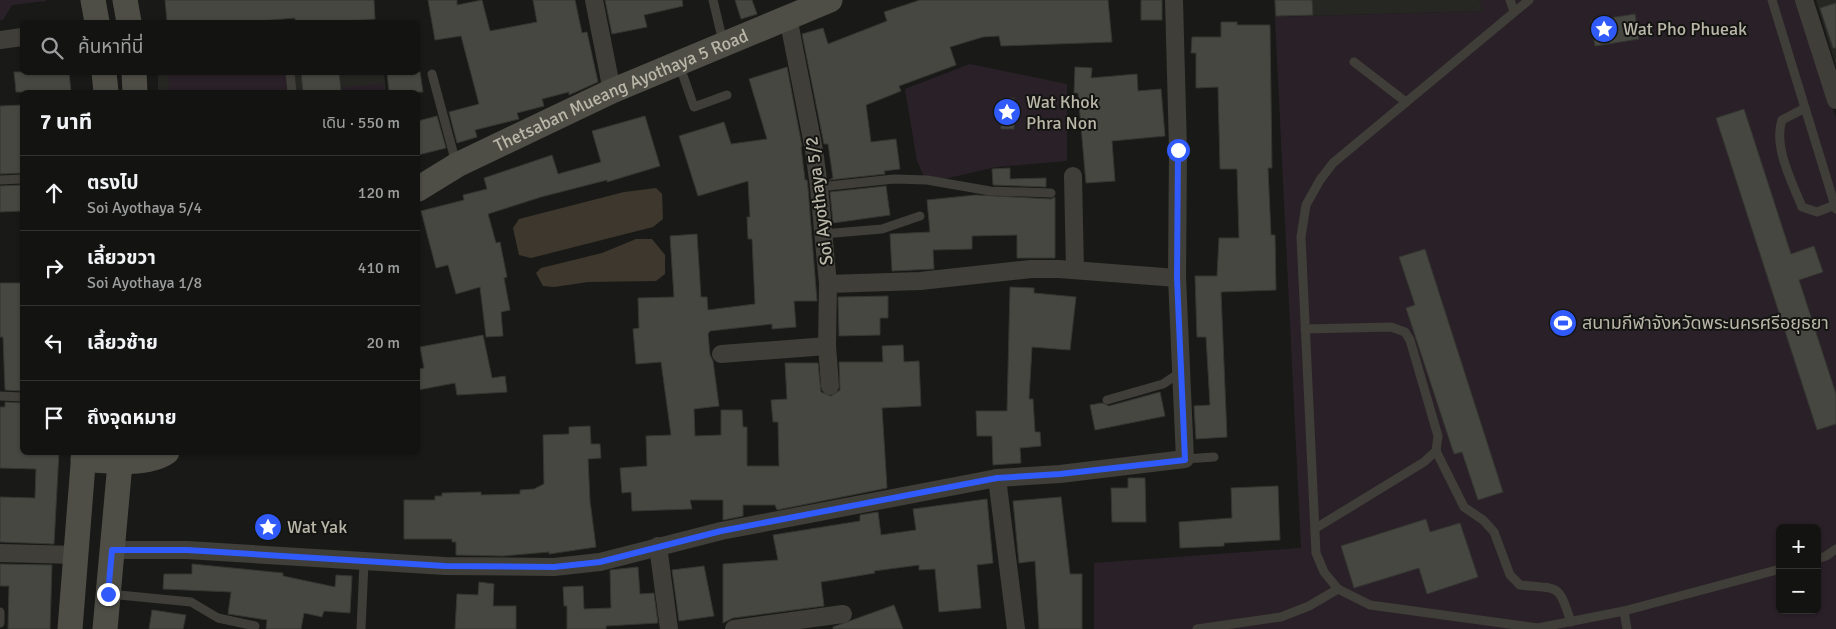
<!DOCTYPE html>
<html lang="th">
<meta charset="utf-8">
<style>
:root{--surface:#131411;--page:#20211f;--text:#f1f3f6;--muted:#9d9e9f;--line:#323331}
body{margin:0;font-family:Signika,"Noto Sans Thai",sans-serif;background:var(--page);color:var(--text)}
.controls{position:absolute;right:15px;bottom:15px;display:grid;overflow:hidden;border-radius:8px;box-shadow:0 1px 4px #0004}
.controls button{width:45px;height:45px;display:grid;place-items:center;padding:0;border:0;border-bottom:1px solid var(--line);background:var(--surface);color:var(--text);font:25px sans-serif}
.stop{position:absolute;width:15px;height:15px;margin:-11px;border:4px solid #305af9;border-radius:50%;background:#fff}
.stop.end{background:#305af9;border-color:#fff;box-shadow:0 1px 5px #0008}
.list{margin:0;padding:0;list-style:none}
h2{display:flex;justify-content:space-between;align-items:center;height:65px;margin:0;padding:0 20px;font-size:21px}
h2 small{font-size:16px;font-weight:400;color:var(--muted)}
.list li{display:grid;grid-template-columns:32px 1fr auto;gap:15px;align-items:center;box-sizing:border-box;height:75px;padding:0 20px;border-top:1px solid var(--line)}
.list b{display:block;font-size:19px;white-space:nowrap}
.list p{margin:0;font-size:16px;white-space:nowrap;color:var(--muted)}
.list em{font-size:16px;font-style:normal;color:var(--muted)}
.icon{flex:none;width:28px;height:28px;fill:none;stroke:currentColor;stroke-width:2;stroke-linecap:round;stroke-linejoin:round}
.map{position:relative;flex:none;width:1836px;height:629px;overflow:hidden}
.search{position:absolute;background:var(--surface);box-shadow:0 1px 4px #0004;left:20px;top:20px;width:400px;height:55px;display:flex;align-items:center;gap:12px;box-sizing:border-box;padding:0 18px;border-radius:8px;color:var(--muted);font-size:19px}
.panel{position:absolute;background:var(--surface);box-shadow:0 1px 4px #0004;left:20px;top:90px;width:400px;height:365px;border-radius:8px}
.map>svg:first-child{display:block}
.built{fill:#262723}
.green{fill:#2a2128;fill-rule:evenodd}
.water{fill:#3e372d}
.building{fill:#464741;stroke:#353631}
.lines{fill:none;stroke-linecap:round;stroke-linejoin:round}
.lane{stroke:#3f3e38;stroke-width:9}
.street{stroke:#3f3e38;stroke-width:18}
.secondary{stroke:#4f4e46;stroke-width:25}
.route{stroke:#305af9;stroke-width:6}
.labels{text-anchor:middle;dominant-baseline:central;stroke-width:4;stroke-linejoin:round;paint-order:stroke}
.poi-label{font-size:18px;fill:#bab7a9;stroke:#141512;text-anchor:start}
.street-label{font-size:18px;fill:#bab7a9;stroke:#141512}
</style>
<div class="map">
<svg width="1836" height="629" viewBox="0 0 1836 629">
<rect width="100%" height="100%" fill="#191a17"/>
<g class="built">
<polygon points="1274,0 1479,0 1483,11 1275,17"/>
<polygon points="1816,0 1836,0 1836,66"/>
<polygon points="158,72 384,73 386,92 158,92"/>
</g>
<g class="green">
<polygon points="0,0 46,0 46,1 12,5 3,20 0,20"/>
<path d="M1479,0H1799L1836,118V629H1094V563L1301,548L1275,17L1483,11ZM1780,528H1817V610H1780Z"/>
<polygon points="970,64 1067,84 1067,161 996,167 927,183 917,161 905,89"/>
<polygon points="188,72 289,73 291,92 169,92 168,75"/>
<polygon points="384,83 385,92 342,92 342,87"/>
</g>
<g class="water">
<polygon points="656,188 662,194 663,219 653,227 531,258 519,255 513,228 519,219 624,192"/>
<polygon points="636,239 652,239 665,255 665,274 656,281 588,282 554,287 543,286 536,273 541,268 602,253"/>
</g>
<g class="building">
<polygon points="165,0 374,0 375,19 337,22 295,22 295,18 248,22 167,22"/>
<polygon points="428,0 457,0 457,5 482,0 490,31 537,22 533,0 575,0 582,33 587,32 598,82 569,95 569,92 542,99 544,106 517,113 519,119 475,130 477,137 457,143 449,112 479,104 461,36 435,40"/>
<polygon points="605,0 682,0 683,6 644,15 647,27 612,34"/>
<polygon points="735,0 752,0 757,14 741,19"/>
<polygon points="920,0 1108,0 1112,42 1001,46 999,36 983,37 950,47 956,65 899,86 901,91 866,105 871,142 896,139 900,169 884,171 885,174 829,180 833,178 828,144 824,144 802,34 823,28 828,44 887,21 884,12"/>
<rect x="1141" y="0" width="21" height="20"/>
<polygon points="1275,0 1312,0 1313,15 1276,16"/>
<polygon points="1836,3 1836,48 1833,48 1820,8"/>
<polygon points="1635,14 1639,39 1595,46 1591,21"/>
<polygon points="1221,22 1237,22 1237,25 1270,25 1272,168 1268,168 1271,235 1275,235 1276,290 1221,292 1227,437 1196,439 1194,406 1210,405 1206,337 1197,337 1195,276 1217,276 1219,238 1239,238 1237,169 1220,169 1218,87 1196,88 1196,53 1191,53 1192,37 1221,37"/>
<polygon points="787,67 802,146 801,147 805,180 807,180 808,188 817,301 794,301 796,327 772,329 772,324 710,331 708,334 710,355 713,361 719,406 694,409 695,436 721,435 721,410 742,410 743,427 747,427 747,466 779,466 778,422 773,422 771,400 787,399 785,363 818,363 821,392 831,396 840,390 839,362 883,362 882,346 903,345 904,362 919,361 921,406 882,408 887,488 777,510 775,505 743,505 743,516 723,520 723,500 690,500 692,509 632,511 631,492 622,493 620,468 647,466 646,436 671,435 661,362 636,364 633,329 639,328 638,298 674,297 670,236 697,234 701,297 707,297 708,310 755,304 752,239 748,239 747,217 750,217 748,181 698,196 679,136 724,122 731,144 767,139 749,79"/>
<polygon points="1075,67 1092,68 1091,78 1137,74 1138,91 1161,89 1165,136 1112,141 1115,181 1086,183 1078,93 1074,93"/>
<polygon points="14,72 69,72 71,92 16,92"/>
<polygon points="301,72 339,72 341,92 303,92"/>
<polygon points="387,72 420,72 423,92 389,92"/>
<polygon points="1014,98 1014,129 1001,129 1000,99"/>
<polygon points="22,105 22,173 0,174 0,106"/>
<polygon points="1744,109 1791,254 1814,246 1823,272 1799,280 1836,394 1836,424 1817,430 1716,118"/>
<polygon points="437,116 446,148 418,155 418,121"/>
<polygon points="645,116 660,166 607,182 607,180 541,197 488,214 496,243 500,242 507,277 504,278 510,310 501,312 503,336 486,337 480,287 456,294 448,265 436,268 421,211 464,200 463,195 487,189 484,178 552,155 558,174 601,162 592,131"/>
<polygon points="1010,168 1010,179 1046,178 1046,187 993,185 992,169"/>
<polygon points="22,185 22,211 0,212 0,186"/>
<polygon points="886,186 890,215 833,223 830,192"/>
<polygon points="976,195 1051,199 1055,197 1055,258 1017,258 1017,235 972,236 972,249 933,250 934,269 892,271 890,234 930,232 927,200"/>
<polygon points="1425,249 1503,492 1478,500 1462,452 1454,454 1406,308 1415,305 1399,257"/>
<polygon points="0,283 22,283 22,391 5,390 3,337 0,337"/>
<polygon points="1010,287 1034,288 1034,293 1076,297 1070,350 1032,347 1029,399 1033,399 1035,432 1040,432 1041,446 1020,448 1021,463 993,465 992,436 977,436 976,411 1007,411"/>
<polygon points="888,296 888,318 880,318 880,335 839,336 838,297"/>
<polygon points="483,335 492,378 505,376 507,392 457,395 455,383 418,390 418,369 424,368 420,347"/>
<polygon points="1160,392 1165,416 1095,430 1090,405 1102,403 1109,406"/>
<polygon points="5,402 22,403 22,452 59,452 54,544 0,542 0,497 35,498 36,469 0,468 0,407 5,407"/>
<polygon points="590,426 591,444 600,444 601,458 588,459 590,501 596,547 549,554 549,552 503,556 456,555 456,542 452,542 452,539 404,539 404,500 435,500 435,496 442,496 442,493 481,492 481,495 520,494 520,490 534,489 544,484 543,435 569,434 569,427"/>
<polygon points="1128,478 1145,478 1146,522 1112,522 1111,488 1128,488"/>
<polygon points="1278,486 1280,540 1224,543 1224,546 1180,548 1179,522 1232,518 1231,488"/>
<polygon points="1061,497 1070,574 1082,574 1082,629 1039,629 1035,561 1019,563 1013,501"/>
<polygon points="987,499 993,563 977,565 981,608 939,612 935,569 919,570 919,565 874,571 875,573 821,582 824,606 733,618 723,623 723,564 778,560 773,535 860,521 860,515 878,512 881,535 916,530 913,509"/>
<polygon points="1426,519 1430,532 1460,523 1478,577 1427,594 1419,568 1354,588 1341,546"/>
<circle cx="267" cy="527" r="7"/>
<polygon points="0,564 52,565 50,629 8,629 9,586 0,586"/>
<polygon points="192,564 283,573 283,576 335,587 336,575 352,576 350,613 324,611 322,617 304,613 301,629 266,629 267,620 228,614 231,592 163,589 164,574 192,574"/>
<polygon points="704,566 714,616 679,621 672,570"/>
<polygon points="638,567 640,594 654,593 658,623 606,626 606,629 567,629 567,606 564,606 563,587 583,586 584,609 611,608 610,570"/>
<polygon points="479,582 494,584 493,606 516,606 516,629 455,629 457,594 478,595"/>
<polygon points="894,605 903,629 833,629 833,627"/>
<polygon points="152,610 186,615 183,629 149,629"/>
</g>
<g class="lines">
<g class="lane">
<polyline points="713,0 723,42"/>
<polyline points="1510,0 1514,11"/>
<polyline points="1529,0 1333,163 1320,180 1306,205 1301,237 1316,553 1324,572 1338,589 1370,605 1538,628 1624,611 1780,569"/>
<polyline points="1772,0 1836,209"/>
<polyline points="1354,62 1406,102"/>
<polyline points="679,64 694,107 727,95"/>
<polyline points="290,72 292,92"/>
<polyline points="432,74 456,163"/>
<path d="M1805,108L1782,120C1773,146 1792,182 1802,207L1817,212L1835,205"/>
<polyline points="0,180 22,179"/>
<polyline points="819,187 894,179 927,180 990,191 1051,193"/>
<polyline points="823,234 882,229 920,216"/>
<polyline points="1305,329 1391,327 1405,332 1410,340 1438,436 1436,451 1424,462 1316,528"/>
<polyline points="0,396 22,397"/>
<polyline points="1107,400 1163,384 1181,372"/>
<path d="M1436,451L1464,507L1483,520L1494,532L1510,575L1520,585C1560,589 1558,583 1571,622"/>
<polyline points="1185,459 1214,457"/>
<polyline points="1817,559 1826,556 1836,549"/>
<polyline points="109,594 191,602 218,618 255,626"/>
<polyline points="1624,611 1627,629"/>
<polyline points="0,623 0,612"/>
<polyline points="361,629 364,563"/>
<polyline points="1197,629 1281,617 1309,606 1338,589"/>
</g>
<g class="street">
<polyline points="594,0 612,91"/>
<polyline points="1804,0 1836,100"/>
<polyline points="788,17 814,150 819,187 828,284 827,346 830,386"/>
<polyline points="0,40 22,37"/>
<polyline points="1073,176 1075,270"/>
<polyline points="828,284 920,281 1031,269 1059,269 1177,278"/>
<polyline points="721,354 827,346"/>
<polyline points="997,478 1016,629"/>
<polyline points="658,546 669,629"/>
<polyline points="112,550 187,550 445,566 554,567 600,562 721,531 997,478 1060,474 1185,459 1177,278 1178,149 1174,0"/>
<polyline points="0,553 76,555"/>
<polyline points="734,629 843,614"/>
</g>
<g class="secondary">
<polyline points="93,0 97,22"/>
<polyline points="125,0 129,22"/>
<polyline points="104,72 106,92"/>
<polyline points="134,72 135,92"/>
<path id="s1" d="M418,189L457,165L612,91L830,0"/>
<path d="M83,459C107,461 148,466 167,452"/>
<polyline points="70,629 84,452"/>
<polyline points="105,629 121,452"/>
</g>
</g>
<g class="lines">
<polyline class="route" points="108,594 112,550 187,550 445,566 554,567 600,562 721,531 997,478 1060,474 1185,460 1177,278 1178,150"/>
</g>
<defs>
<g id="sight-disc" transform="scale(1.4375)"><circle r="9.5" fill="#305af9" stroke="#141512"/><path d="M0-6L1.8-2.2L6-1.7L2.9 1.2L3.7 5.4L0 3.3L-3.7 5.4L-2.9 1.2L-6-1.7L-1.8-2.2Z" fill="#fff"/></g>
<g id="stadium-disc" transform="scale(1.4375)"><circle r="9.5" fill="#305af9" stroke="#141512"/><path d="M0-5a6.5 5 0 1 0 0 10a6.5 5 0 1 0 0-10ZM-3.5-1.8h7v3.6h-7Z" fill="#fff"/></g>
</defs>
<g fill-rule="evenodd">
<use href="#sight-disc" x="1604" y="29"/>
<use href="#sight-disc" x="1007" y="112"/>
<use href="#stadium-disc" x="1563" y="323"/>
<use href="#sight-disc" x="268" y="527"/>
</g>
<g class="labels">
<g class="poi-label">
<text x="1623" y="29">Wat Pho Phueak</text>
<text x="1026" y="102">Wat Khok<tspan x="1026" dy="21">Phra Non</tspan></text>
<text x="1582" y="323">สนามกีฬาจังหวัดพระนครศรีอยุธยา</text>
<text x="287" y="527">Wat Yak</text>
</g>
<g class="street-label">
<text stroke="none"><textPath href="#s1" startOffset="226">Thetsaban Mueang Ayothaya 5 Road</textPath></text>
<text transform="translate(819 201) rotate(-97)">Soi Ayothaya 5/2</text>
</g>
</g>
</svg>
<div class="controls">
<button>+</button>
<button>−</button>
</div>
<div class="stop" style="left:1178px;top:150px"></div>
<div class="stop end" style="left:108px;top:594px"></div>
<div class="search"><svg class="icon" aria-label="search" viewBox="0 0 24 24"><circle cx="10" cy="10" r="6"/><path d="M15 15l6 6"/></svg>ค้นหาที่นี่</div>
<section class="panel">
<h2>7 นาที<small>เดิน · 550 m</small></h2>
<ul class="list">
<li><svg class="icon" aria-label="ahead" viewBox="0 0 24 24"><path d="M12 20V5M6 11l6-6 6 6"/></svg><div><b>ตรงไป</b><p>Soi Ayothaya 5/4</p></div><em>120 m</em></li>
<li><svg class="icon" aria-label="right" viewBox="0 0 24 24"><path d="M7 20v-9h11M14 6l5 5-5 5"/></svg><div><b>เลี้ยวขวา</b><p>Soi Ayothaya 1/8</p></div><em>410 m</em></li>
<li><svg class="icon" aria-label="left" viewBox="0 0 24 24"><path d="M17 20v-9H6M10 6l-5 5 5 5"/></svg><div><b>เลี้ยวซ้าย</b></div><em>20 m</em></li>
<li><svg class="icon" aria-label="arrive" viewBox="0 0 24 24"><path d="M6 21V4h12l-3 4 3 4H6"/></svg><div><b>ถึงจุดหมาย</b></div></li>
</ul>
</section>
</div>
